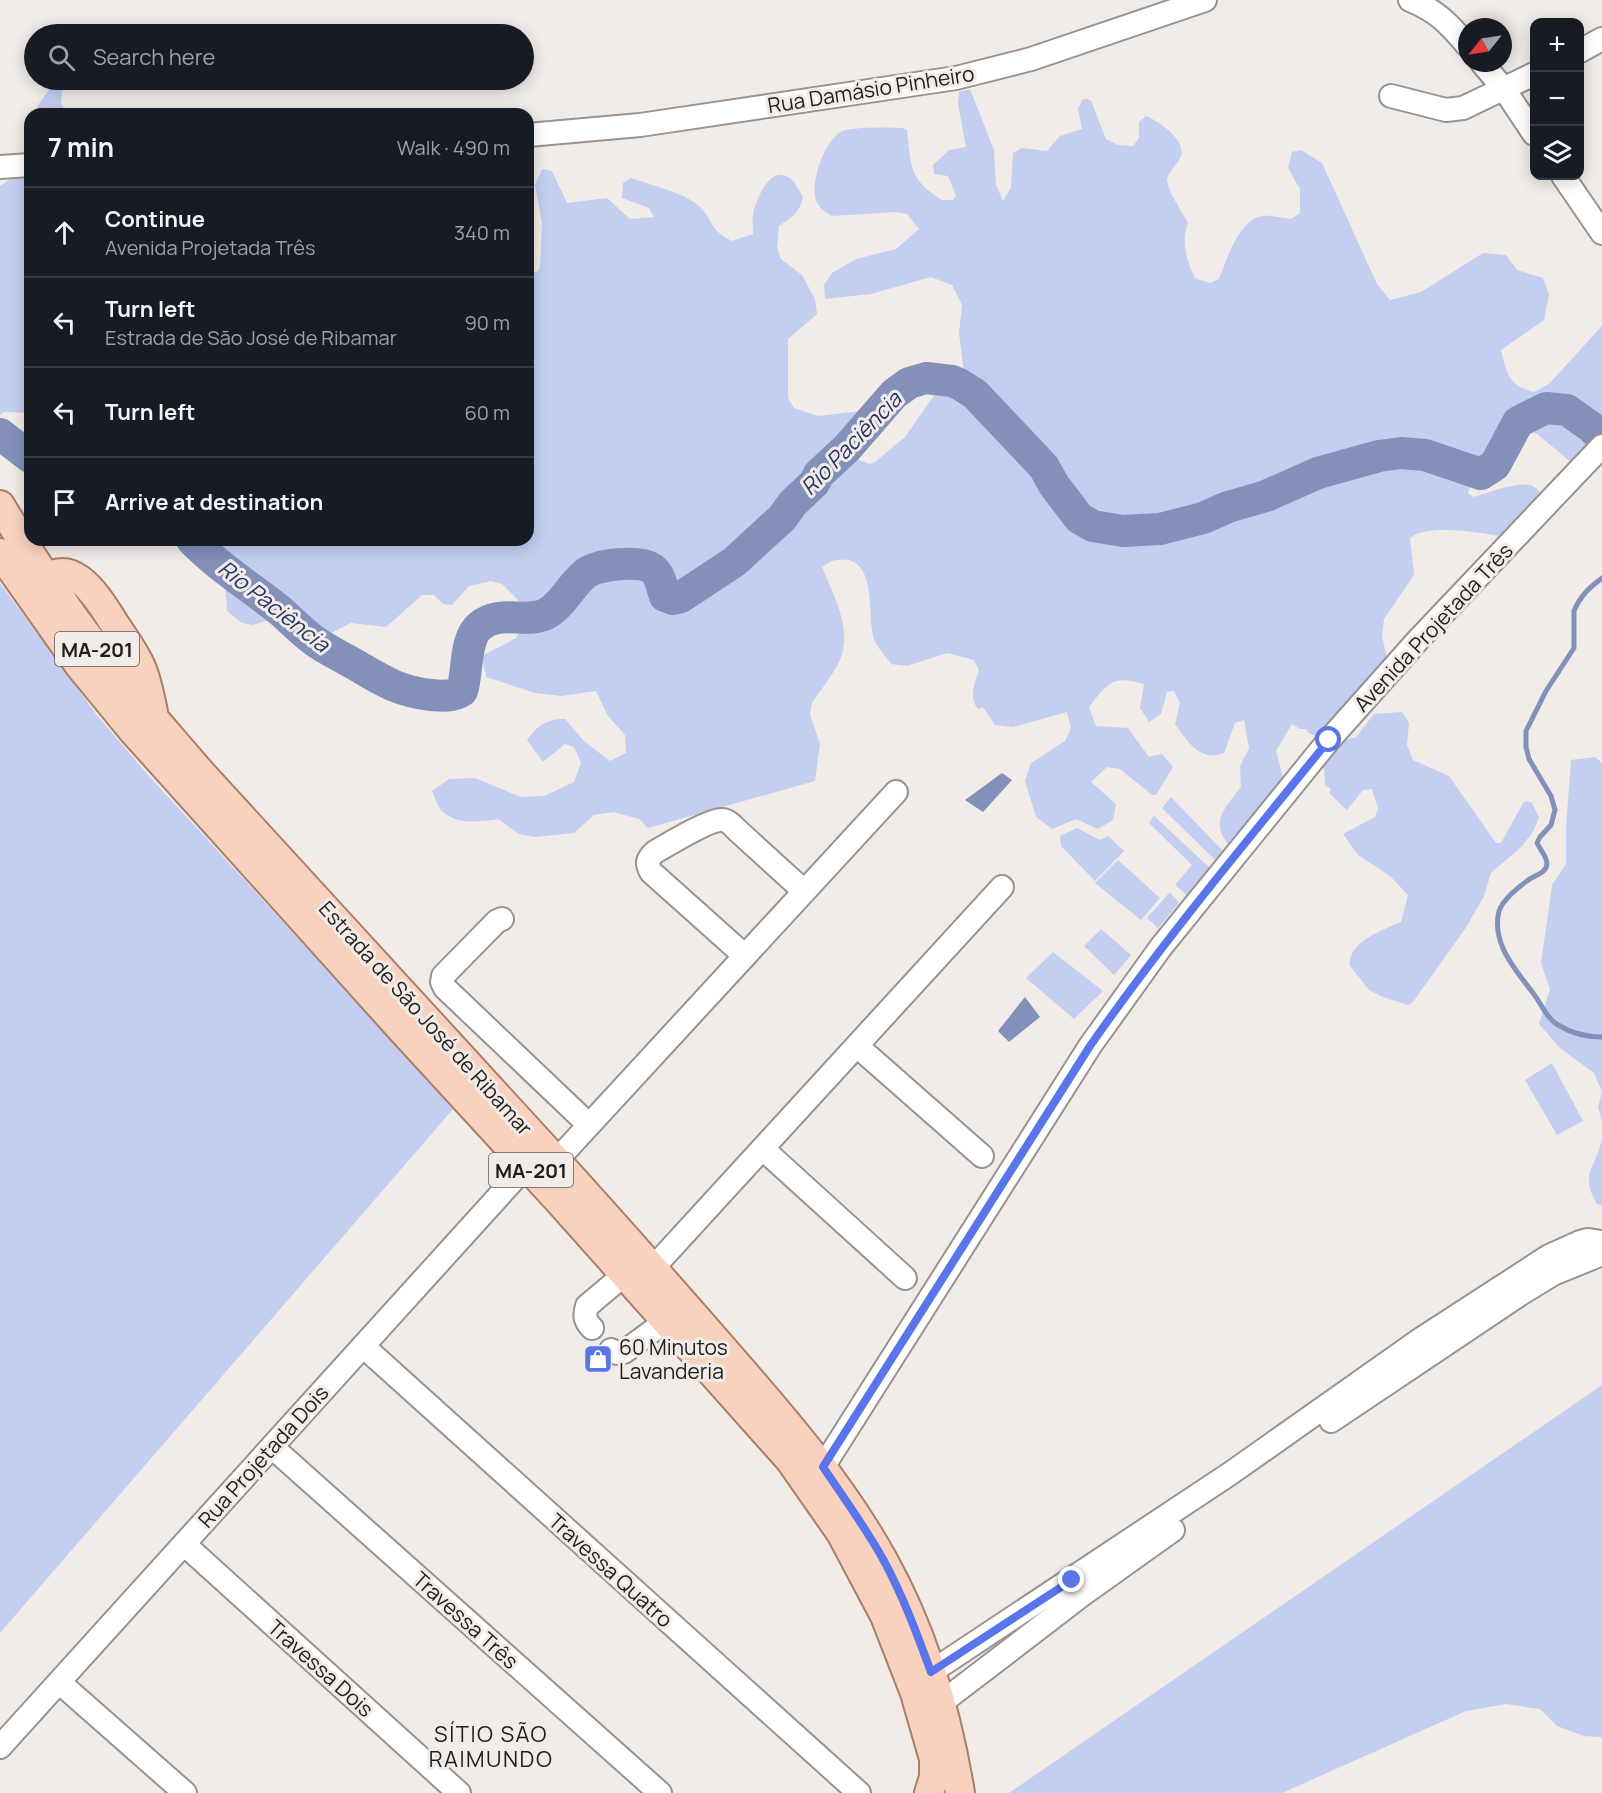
<!DOCTYPE html>
<meta charset="utf-8">
<style>
:root{--surface:#171b24;--page:#242831;--text:#f1f3f6;--muted:#9ea1a6;--line:#363941}
body{margin:0;font-family:Manrope,sans-serif;background:var(--page);color:var(--text)}
.controls{position:absolute;right:18px;top:18px;display:grid;overflow:hidden;border-radius:12px;box-shadow:0 3px 15px #0003}
.controls button{width:54px;height:54px;display:grid;place-items:center;padding:0;border:0;border-bottom:2px solid var(--line);background:var(--surface);color:var(--text);font:30px sans-serif}
.compass{position:absolute;left:1458px;top:18px;width:54px;height:54px;border-radius:50%;background:var(--surface);box-shadow:0 3px 15px #0003;rotate:240deg}
.stop{position:absolute;width:18px;height:18px;margin:-14px;border:4px solid #5a74ea;border-radius:50%;background:#fff}
.stop.end{background:#5a74ea;border-color:#fff;box-shadow:0 2px 6px #0008}
.list{margin:0;padding:0;list-style:none}
h2{display:flex;justify-content:space-between;align-items:center;height:78px;margin:0;padding:0 24px;font-size:26px}
h2 small{font-size:20px;font-weight:400;color:var(--muted)}
.list li{display:grid;grid-template-columns:39px 1fr auto;gap:18px;align-items:center;box-sizing:border-box;height:90px;padding:0 24px;border-top:2px solid var(--line)}
.list b{display:block;font-size:22px;white-space:nowrap}
.list p{margin:0;font-size:20px;white-space:nowrap;color:var(--muted)}
.list em{font-size:20px;font-style:normal;color:var(--muted)}
.icon{flex:none;width:33px;height:33px;fill:none;stroke:currentColor;stroke-width:2;stroke-linecap:round;stroke-linejoin:round}
.map{position:relative;flex:none;width:1602px;height:1793px;overflow:hidden}
.search{position:absolute;background:var(--surface);box-shadow:0 3px 15px #0003;left:24px;top:24px;width:510px;height:66px;display:flex;align-items:center;gap:15px;box-sizing:border-box;padding:0 21px;border-radius:33px;color:var(--muted);font-size:22px}
.panel{position:absolute;background:var(--surface);box-shadow:0 3px 15px #0003;left:24px;top:108px;width:510px;height:438px;border-radius:18px}
.map>svg:first-child{display:block}
.green{fill:#c3cef1}
.water{fill:#8290ba}
.lines{fill:none;stroke-linecap:round;stroke-linejoin:round}
.stream{stroke:#8290ba;stroke-width:5}
.river{stroke:#8290ba;stroke-width:32}
.minor-casing{stroke:#999390;stroke-width:26}
.major-casing{stroke:#aa7f6a;stroke-width:32}
.minor{stroke:#fff;stroke-width:22}
.major{stroke:#f9d2bf;stroke-width:28}
.route{stroke:#5a74ea;stroke-width:8}
.labels{text-anchor:middle;dominant-baseline:central;stroke-width:6;stroke-linejoin:round;paint-order:stroke}
.shield{fill:#f2ece8;stroke:#5f5b59;stroke-width:1.5}
.shield-label{font-size:20px;font-weight:bold;fill:#201d1c}
.street-label{font-size:21px;fill:#201d1c;stroke:#f2ece8}
.poi-label{font-size:21px;fill:#201d1c;stroke:#f2ece8;text-anchor:start}
.water-label{font-size:22px;font-style:italic;fill:#273369;stroke:#f2ece8}
.neighbourhood-label{font-size:22px;letter-spacing:1.5px;fill:#201d1c;stroke:#f2ece8}
</style>
<div class="map">
<svg width="1602" height="1793" viewBox="0 0 1602 1793">
<rect width="100%" height="100%" fill="#f2ece8"/>
<g class="green">
<polygon points="55,82 63,88 61,103 66,114 36,114 38,105"/>
<path d="M970,89L994,150L996,185L1003,201L1011,188L1013,153L1022,148L1047,151L1060,136L1082,129L1078,109L1082,100L1087,99L1091,101L1106,139L1118,145L1133,146L1139,138V122L1146,116C1159,121 1186,140 1181,156C1178,165 1168,170 1167,180C1167,190 1183,213 1188,223C1181,240 1186,261 1195,278L1210,283L1219,279C1227,259 1239,219 1263,216C1272,215 1282,218 1291,219L1300,213V189L1288,168L1292,152L1301,150L1322,163L1377,284L1390,300L1421,292L1483,253L1506,255L1517,270L1543,278L1549,295L1544,320L1501,350C1507,373 1508,386 1534,392L1549,384L1602,326V452L1572,463L1537,434C1532,431 1529,430 1524,431C1507,435 1472,476 1468,493L1474,497C1488,493 1522,479 1534,487C1540,490 1542,497 1544,503L1505,537C1482,533 1428,523 1410,538L1414,575L1384,619L1382,637L1393,681L1337,724L1315,736L1309,733L1306,729H1300L1292,724L1276,751L1283,777L1282,796L1231,847C1208,823 1225,808 1241,787L1240,766L1249,748L1244,720L1235,723L1224,753C1201,763 1187,741 1175,724L1180,703L1174,691L1167,692L1161,714L1149,722L1140,708L1144,684C1113,674 1107,684 1089,707L1096,726L1128,728L1149,757L1162,754L1173,767L1156,795H1152L1120,769L1107,767L1091,782L1116,804L1113,820L1098,829L1076,819L1052,829L1036,817L1025,781L1031,763L1065,741L1071,728L1067,712L1013,727L995,725L983,707L978,709C968,697 975,683 979,670L974,660L947,653L907,666L891,664C886,656 878,649 875,641C866,620 878,567 848,560C837,558 830,561 822,567C833,594 853,629 840,660C833,675 821,689 812,703L810,715L820,744L815,781L648,828L639,819L614,812L594,815L574,833L535,837L519,834L498,819C481,822 457,825 443,812C438,808 435,797 432,791L449,779L475,778L521,797L544,796L574,782L581,763L574,747L565,744L543,762L527,740C536,726 548,718 565,719L584,741L610,761L626,753L625,735L608,716L596,691L561,696L535,693L486,677L482,656L516,638L527,620L522,604L502,584L491,581L469,586L452,605L443,604L434,595H422L386,627L351,623L323,637L305,633L284,615L253,625L242,623L227,611L225,583L236,564L223,549L210,540H528V273L537,272L540,267L542,224L535,185L542,169L552,171L567,203L607,198L630,219L654,217L649,208L622,198L623,183L631,178C650,185 686,193 700,207C715,222 708,229 732,241L753,234C753,227 752,220 753,214C756,200 769,166 788,177C795,180 799,191 803,197C799,214 792,217 779,226L777,248L781,259L802,275L815,299L817,314L788,339V398L794,408L818,416L869,410L856,459L870,464L875,462L905,437L935,394L955,385L964,374L959,333L962,305L952,285L931,277L871,294L825,299L824,285L832,273L856,259L896,249L919,229L907,214L896,212L832,216C824,212 816,205 815,196C812,177 826,136 845,130C858,127 889,127 902,128L907,130C911,167 909,179 942,200H953L956,196L948,176L934,174L933,165L949,150L966,147L958,104L959,92Z"/>
<polygon points="30,154 30,413 4,412 0,415 0,186 25,169"/>
<polygon points="0,583 96,714 147,774 454,1108 0,1633"/>
<path d="M1402,712L1409,723L1407,745L1413,760L1449,776L1496,843H1501L1523,803L1527,801L1532,803L1539,817L1533,832L1521,847L1491,873L1484,896L1465,929L1413,1002L1408,1005L1383,997L1369,990L1350,966C1347,942 1383,930 1401,922L1408,895L1390,876L1358,855L1343,834L1375,817L1378,808L1372,789L1363,790L1347,810L1329,793L1331,789L1325,785L1324,766L1319,744L1337,733L1346,740L1356,737L1374,714Z"/>
<polygon points="1595,757 1602,763 1602,1120 1598,1107 1602,1092 1594,1073 1560,1048 1539,1024 1550,989 1541,963 1552,885 1566,864 1566,826 1571,760"/>
<polygon points="1171,797 1223,851 1215,860 1162,808"/>
<polygon points="1154,816 1210,868 1188,896 1175,885 1192,865 1149,823"/>
<polygon points="1077,828 1100,840 1108,836 1124,851 1095,881 1061,846 1060,836"/>
<polygon points="1118,860 1160,898 1141,920 1095,883"/>
<polygon points="1170,892 1179,903 1158,928 1147,918"/>
<polygon points="1101,929 1131,955 1114,975 1084,946"/>
<polygon points="1053,952 1103,991 1074,1019 1026,978"/>
<polygon points="1552,1063 1583,1121 1557,1135 1525,1080"/>
<path d="M1602,1139V1205L1597,1204C1579,1173 1596,1168 1602,1139Z"/>
<polygon points="1602,1385 1602,1737 1584,1736 1557,1726 1540,1709 1506,1704 1466,1711 1282,1793 1009,1793"/>
</g>
<g class="water">
<polygon points="1002,773 1012,780 983,812 965,800"/>
<polygon points="1025,997 1040,1017 1009,1042 998,1031"/>
</g>
<g class="lines">
<path class="stream" d="M1602,578C1590,587 1580,596 1574,611V648L1546,691L1526,731V747L1529,759L1551,796L1555,810L1551,825L1540,837L1537,843C1540,849 1547,857 1547,864C1546,874 1534,875 1527,881C1518,887 1502,901 1499,911C1491,943 1515,969 1533,993C1541,1003 1546,1018 1558,1025C1571,1033 1587,1037 1602,1037"/>
<g class="river">
<polyline points="0,434 30,457"/>
<path d="M192,540C217,566 249,586 278,609C289,618 300,630 312,639C322,647 336,654 347,660C378,677 394,691 431,695C441,696 453,697 462,691C468,674 464,638 480,626C500,609 525,624 546,614C563,605 570,586 585,574C597,564 639,560 651,568C661,574 661,586 665,596L673,599L681,597L734,562L782,518L793,503L814,483L819,474L847,448L894,394L909,383L926,378L952,381L959,384L975,394L1044,467L1054,485L1079,518L1093,526L1123,531L1160,529L1203,518L1228,507L1266,496L1318,473L1379,456L1401,453L1425,455L1481,474L1495,465L1518,422L1546,408L1567,410L1591,427L1602,438"/>
</g>
<g class="minor-casing">
<g id="minor">
<path d="M1410,0C1437,11 1448,23 1467,45"/>
<polyline points="1580,51 1602,39"/>
<polyline points="1482,63 1504,89 1534,134"/>
<polyline points="1391,96 1446,110 1463,108 1534,74"/>
<polyline points="528,135 640,125 956,78 1031,59 1205,0"/>
<polyline points="0,167 30,165"/>
<polyline points="1563,176 1602,233"/>
<polyline points="502,919 497,921 443,976 442,982 445,988 589,1125"/>
<path d="M745,956L651,872C646,863 647,859 655,852C667,845 710,819 722,820C728,820 734,827 738,831L804,891"/>
<polyline points="857,1046 982,1156"/>
<polyline points="763,1149 905,1278"/>
<polyline points="556,1161 896,792"/>
<polyline points="653,1268 1002,887"/>
<path d="M592,1328C585,1321 584,1316 587,1306L625,1274"/>
<polyline points="363,1346 859,1793"/>
<polyline points="611,1350 617,1353 624,1352 666,1321"/>
<polyline points="1331,1421 1522,1293 1553,1274 1602,1254"/>
<polyline points="272,1447 660,1793"/>
<polyline points="823,1467 1090,1046 1161,947 1329,740 1418,640 1602,446"/>
<polyline points="184,1544 459,1793"/>
<polyline points="931,1672 1231,1473 1418,1341 1549,1256 1580,1242 1587,1240 1602,1242"/>
<polyline points="59,1682 185,1793"/>
<polyline points="941,1703 1082,1595 1173,1530"/>
<polyline points="0,1747 527,1165"/>
</g>
</g>
<g class="major-casing">
<g id="major">
<path d="M0,505C30,555 62,603 97,649C130,692 166,732 201,773C318,900 434,1028 551,1155C612,1222 672,1290 732,1359C787,1422 842,1486 883,1560C923,1632 947,1713 960,1793"/>
<polyline points="0,553 79,665 134,732 402,1030 559,1201 790,1460 841,1533 885,1616 915,1693 934,1759 934,1777 929,1793"/>
<path d="M36,590C68,547 97,596 114,623C123,637 134,651 141,667C147,681 150,697 153,712"/>
</g>
</g>
<use href="#minor" class="minor"/>
<use href="#major" class="major"/>
</g>
<g class="lines">
<path class="route" d="M1072,1580L931,1672C917,1634 903,1596 884,1561C866,1528 844,1498 823,1467L1090,1046C1164,940 1247,841 1329,740"/>
</g>
<defs>
<g id="shop-square" transform="scale(1.5)"><rect x="-9" y="-9" width="18" height="18" rx="4" fill="#5a74ea" stroke="#f2ece8"/><path d="M-5-2.5h2.3a2.7 3.5 0 0 1 5.4 0H5L5.5 6h-11ZM-1.5-2.5h3a1.5 2.3 0 0 0-3 0Z" fill="#fff"/></g>
</defs>
<g fill-rule="evenodd">
<use href="#shop-square" x="598" y="1359"/>
</g>
<g class="labels">
<g class="shield">
<rect x="55" y="632" width="84" height="34" rx="4.5"/>
<rect x="489" y="1153" width="84" height="34" rx="4.5"/>
</g>
<g class="shield-label">
<text x="97" y="649">MA-201</text>
<text x="531" y="1170">MA-201</text>
</g>
<g class="street-label">
<text transform="translate(871 89) rotate(-9)">Rua Damásio Pinheiro</text>
<text transform="translate(1433 627) rotate(-47)">Avenida Projetada Três</text>
<text transform="translate(426 1018) rotate(48)">Estrada de São José de Ribamar</text>
<text transform="translate(263 1456) rotate(-48)">Rua Projetada Dois</text>
<text transform="translate(611 1570) rotate(42)">Travessa Quatro</text>
<text transform="translate(466 1620) rotate(42)">Travessa Três</text>
<text transform="translate(321 1668) rotate(42)">Travessa Dois</text>
</g>
<g class="poi-label">
<text x="619" y="1347">60 Minutos<tspan x="619" dy="24">Lavanderia</tspan></text>
</g>
<g class="water-label">
<text transform="translate(851 443) rotate(-46)">Rio Paciência</text>
<text transform="translate(274 606) rotate(38)">Rio Paciência</text>
</g>
<g class="neighbourhood-label">
<text x="491" y="1734">SÍTIO SÃO<tspan x="491" dy="25">RAIMUNDO</tspan></text>
</g>
</g>
</svg>
<div class="controls">
<button>+</button>
<button>−</button>
<button><svg class="icon" aria-label="layers" viewBox="0 0 24 24"><path d="M12 4l9 5-9 5-9-5zM3 14l9 5 9-5"/></svg></button>
</div>
<svg class="compass" viewBox="-18 -18 36 36"><path d="M0-13l5 13h-10z" fill="#e53935"/><path d="M0 13l5-13h-10z" fill="#9ea1a6"/></svg>
<div class="stop" style="left:1329px;top:740px"></div>
<div class="stop end" style="left:1072px;top:1580px"></div>
<div class="search"><svg class="icon" aria-label="search" viewBox="0 0 24 24"><circle cx="10" cy="10" r="6"/><path d="M15 15l6 6"/></svg>Search here</div>
<section class="panel">
<h2>7 min<small>Walk · 490 m</small></h2>
<ul class="list">
<li><svg class="icon" aria-label="ahead" viewBox="0 0 24 24"><path d="M12 20V5M6 11l6-6 6 6"/></svg><div><b>Continue</b><p>Avenida Projetada Três</p></div><em>340 m</em></li>
<li><svg class="icon" aria-label="left" viewBox="0 0 24 24"><path d="M17 20v-9H6M10 6l-5 5 5 5"/></svg><div><b>Turn left</b><p>Estrada de São José de Ribamar</p></div><em>90 m</em></li>
<li><svg class="icon" aria-label="left" viewBox="0 0 24 24"><path d="M17 20v-9H6M10 6l-5 5 5 5"/></svg><div><b>Turn left</b></div><em>60 m</em></li>
<li><svg class="icon" aria-label="arrive" viewBox="0 0 24 24"><path d="M6 21V4h12l-3 4 3 4H6"/></svg><div><b>Arrive at destination</b></div></li>
</ul>
</section>
</div>
